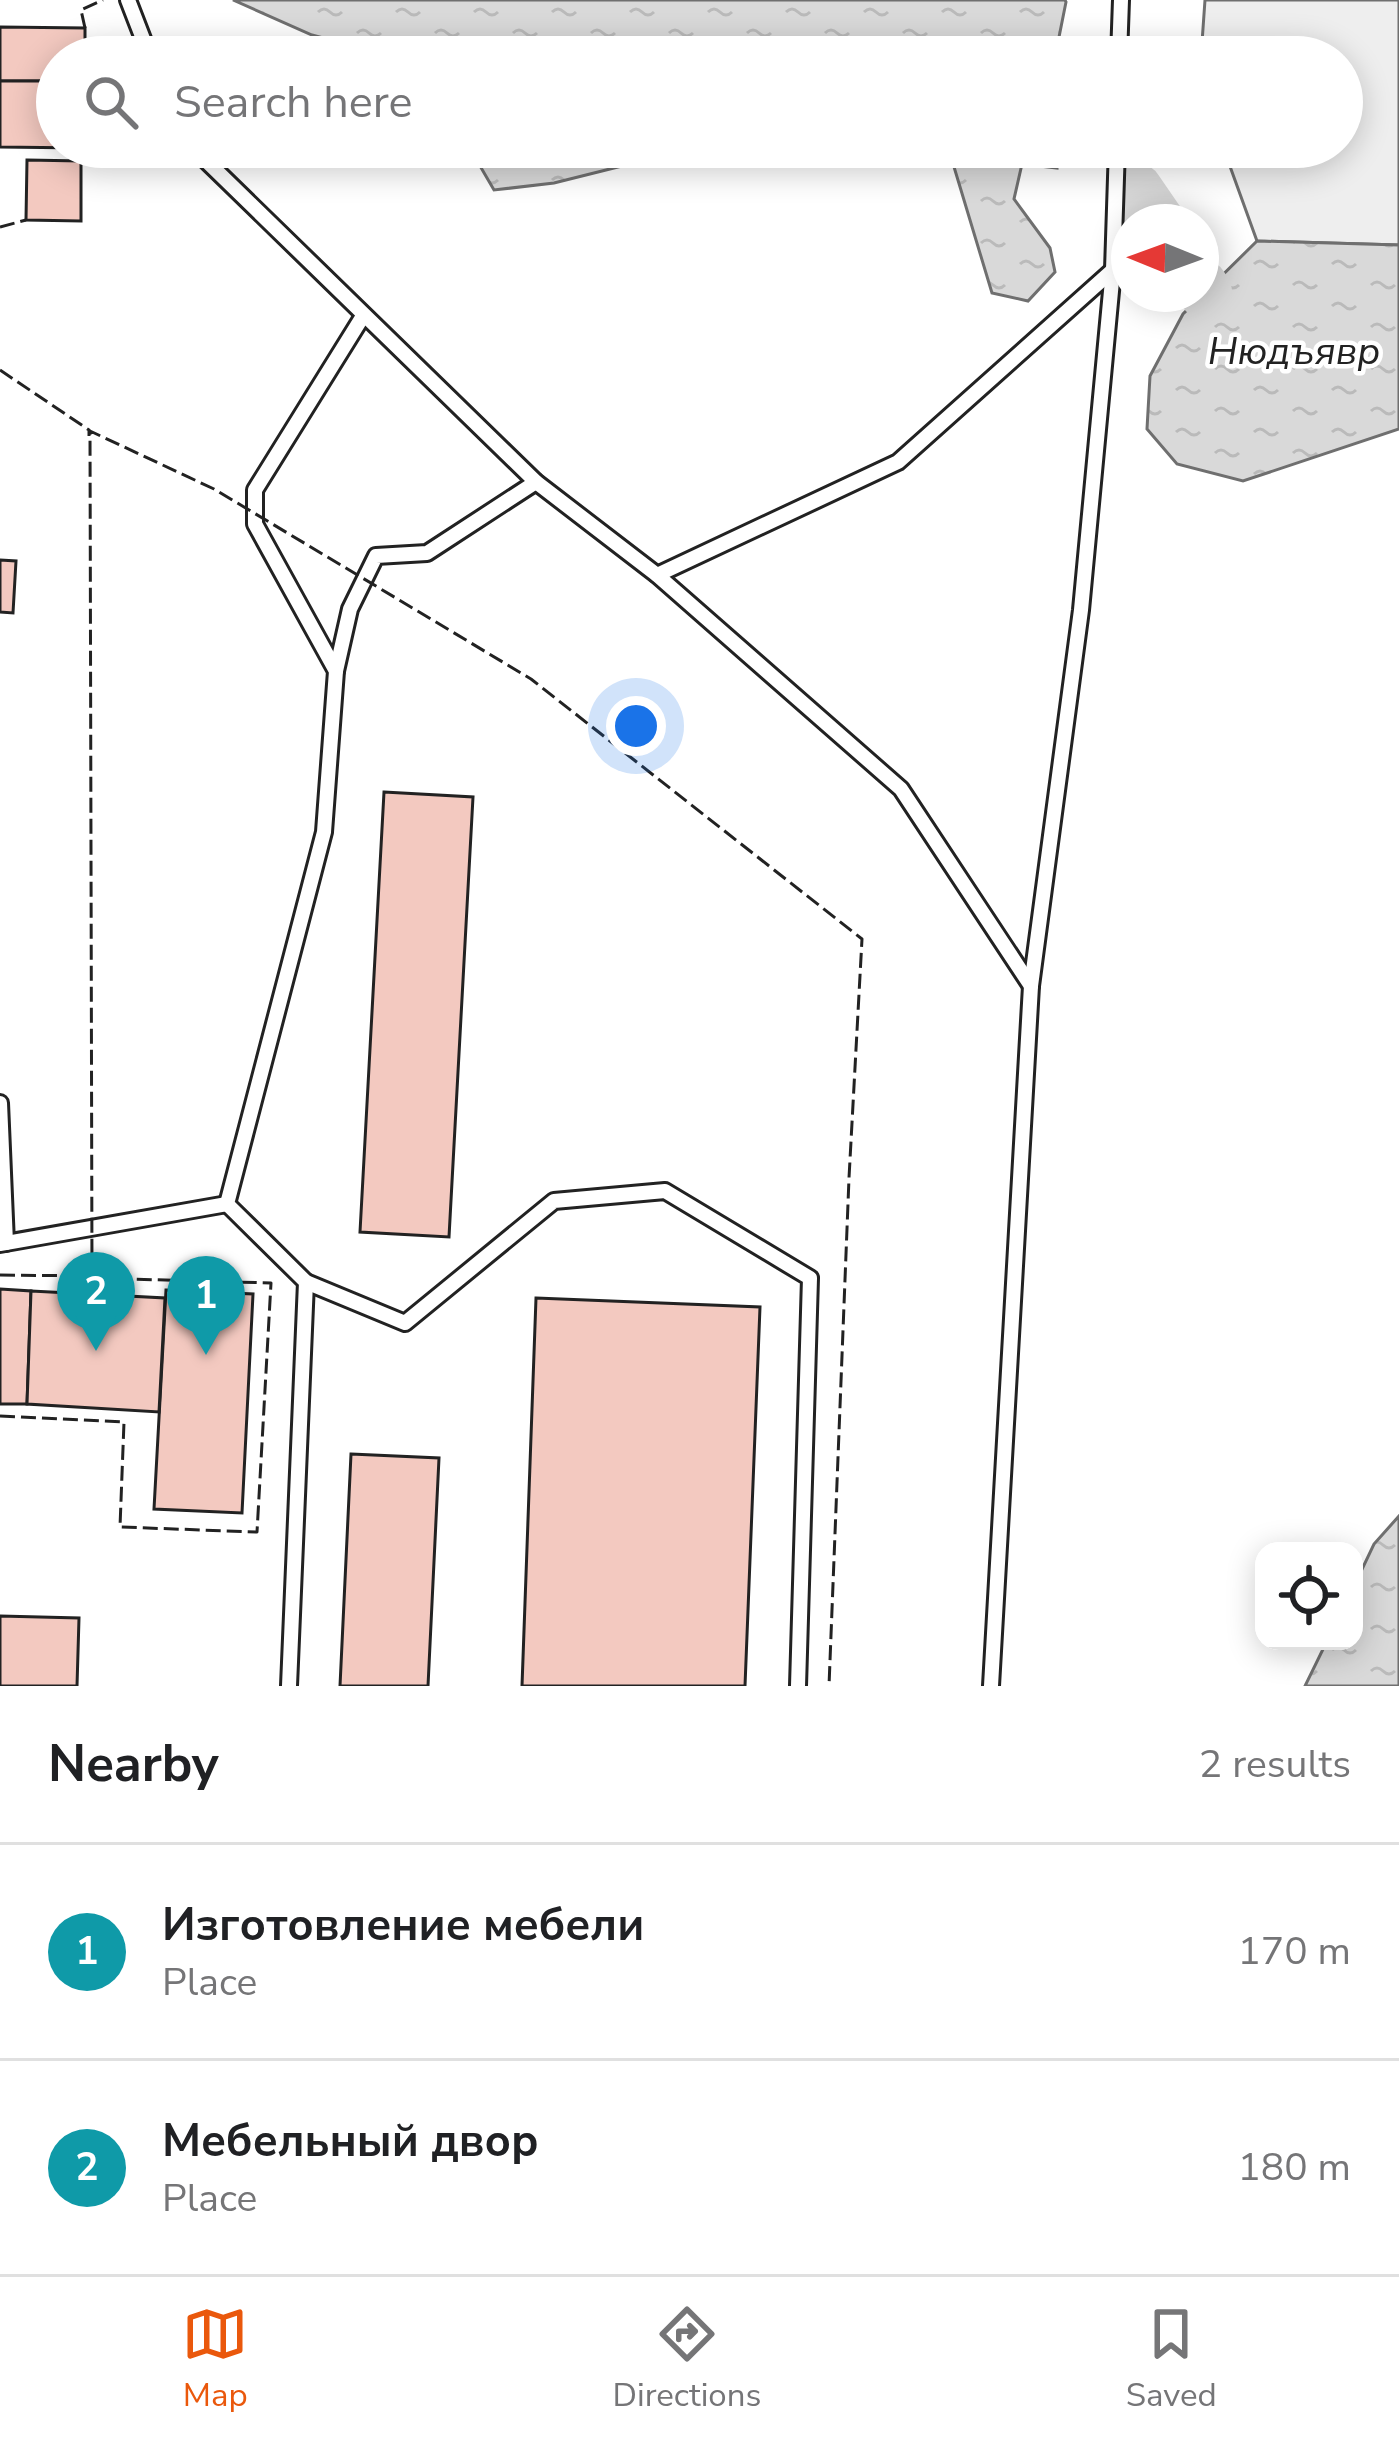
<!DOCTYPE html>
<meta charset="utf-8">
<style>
:root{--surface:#fff;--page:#f6f6f6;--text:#202124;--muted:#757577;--line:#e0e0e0;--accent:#ea580c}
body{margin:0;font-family:"Nunito Sans",sans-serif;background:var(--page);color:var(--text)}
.controls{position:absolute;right:36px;bottom:36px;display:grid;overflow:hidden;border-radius:24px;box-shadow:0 6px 30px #0003}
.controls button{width:108px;height:108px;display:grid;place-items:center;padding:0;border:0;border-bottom:3px solid var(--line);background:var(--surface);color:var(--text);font:60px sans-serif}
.compass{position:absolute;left:1111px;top:204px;width:108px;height:108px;border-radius:50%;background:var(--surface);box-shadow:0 6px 30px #0003;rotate:271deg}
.you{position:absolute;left:636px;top:726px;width:42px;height:42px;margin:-30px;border:9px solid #fff;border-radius:50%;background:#1a73e8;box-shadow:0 0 0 18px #1a73e833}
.badge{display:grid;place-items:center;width:78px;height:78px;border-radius:50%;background:var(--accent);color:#fff;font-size:39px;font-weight:700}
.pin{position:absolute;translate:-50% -99px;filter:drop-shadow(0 3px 6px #0008)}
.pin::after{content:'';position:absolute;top:63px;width:42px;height:36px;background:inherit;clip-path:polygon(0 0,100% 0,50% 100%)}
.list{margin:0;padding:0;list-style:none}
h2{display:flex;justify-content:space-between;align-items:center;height:156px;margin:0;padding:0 48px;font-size:51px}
h2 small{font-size:39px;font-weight:400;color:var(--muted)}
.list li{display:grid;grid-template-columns:78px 1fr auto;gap:36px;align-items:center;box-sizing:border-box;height:216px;padding:0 48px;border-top:3px solid var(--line)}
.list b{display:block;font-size:45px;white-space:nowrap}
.list p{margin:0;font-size:39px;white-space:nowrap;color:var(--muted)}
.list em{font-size:39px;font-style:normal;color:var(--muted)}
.icon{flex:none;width:66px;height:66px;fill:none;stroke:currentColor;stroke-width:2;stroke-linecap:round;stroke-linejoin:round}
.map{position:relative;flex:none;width:1399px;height:1686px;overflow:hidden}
.search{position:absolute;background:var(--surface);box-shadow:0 6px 30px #0003;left:36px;right:36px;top:36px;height:132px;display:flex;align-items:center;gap:30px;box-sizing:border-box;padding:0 42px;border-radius:66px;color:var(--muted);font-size:45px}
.sheet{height:588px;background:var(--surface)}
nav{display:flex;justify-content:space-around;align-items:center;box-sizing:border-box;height:168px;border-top:3px solid var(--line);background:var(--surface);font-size:33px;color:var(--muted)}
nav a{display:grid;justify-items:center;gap:6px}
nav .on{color:var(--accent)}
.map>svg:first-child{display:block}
.green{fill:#eee;stroke:#6f6f6f;stroke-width:3}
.water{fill:url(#water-ripples);stroke:#6f6f6f;stroke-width:3}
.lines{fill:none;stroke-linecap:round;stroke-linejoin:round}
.river{stroke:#d9d9d9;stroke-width:54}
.building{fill:#f3c9c0;stroke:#222;stroke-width:3}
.lane-casing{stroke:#222;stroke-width:20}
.lane{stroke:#fff;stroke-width:14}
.fence{stroke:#222;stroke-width:3;stroke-dasharray:15 6;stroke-linecap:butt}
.labels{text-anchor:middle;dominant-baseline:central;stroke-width:9;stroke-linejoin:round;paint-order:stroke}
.water-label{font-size:39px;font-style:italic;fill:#222;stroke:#fff}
</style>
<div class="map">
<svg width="1399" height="1686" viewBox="0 0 1399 1686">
<defs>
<pattern id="water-ripples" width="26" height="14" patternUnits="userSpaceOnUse" patternTransform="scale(3)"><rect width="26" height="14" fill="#d9d9d9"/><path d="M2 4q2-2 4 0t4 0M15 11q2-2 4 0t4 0" fill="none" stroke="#bababa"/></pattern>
</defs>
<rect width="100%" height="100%" fill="#fff"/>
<polygon class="green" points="1205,0 1399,0 1399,245 1257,241 1223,147 1342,147 1342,57 1201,57"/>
<g class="water">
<polygon points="233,0 1065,0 1066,2 1055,57 378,57 368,50 312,35"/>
<polygon points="469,147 698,147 554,183 494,190"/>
<polygon points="948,147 1057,147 1057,168 1022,164 1014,199 1050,248 1055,272 1028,301 992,293"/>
<polygon points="1257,241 1399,245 1399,429 1243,481 1177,464 1147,429 1150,376 1183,314"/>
<polygon points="1399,1516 1399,1686 1305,1686 1327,1641 1354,1641 1354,1586 1374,1544"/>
</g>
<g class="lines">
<g class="river">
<polyline points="1136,190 1158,222"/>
<polyline points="1201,286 1205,292"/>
</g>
</g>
<g class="building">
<polygon points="0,27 85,28 85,57 57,57 57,81 0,81"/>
<polygon points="0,81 57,81 57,147 83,148 0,147"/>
<polygon points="27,160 81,161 81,221 26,220"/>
<polygon points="0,560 16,561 13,613 0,612"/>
<polygon points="384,792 473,797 449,1237 360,1232"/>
<polygon points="0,1289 31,1291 27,1404 0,1404"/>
<polygon points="166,1290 253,1294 242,1513 154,1509"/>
<polygon points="31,1291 165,1298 159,1412 27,1404"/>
<polygon points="536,1298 760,1307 745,1686 522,1686"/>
<polygon points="351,1454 439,1458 428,1686 340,1686"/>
<polygon points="0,1616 79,1618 77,1686 0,1686"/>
</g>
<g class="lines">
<g class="lane-casing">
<g id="lane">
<polyline points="128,0 150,57"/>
<polyline points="1119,57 1121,0"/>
<polyline points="192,147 536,482 657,575 901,789 1031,986"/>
<polyline points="657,575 898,462 1113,270"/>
<polyline points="336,671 350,609 376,556 427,553 536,482"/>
<polyline points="0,1103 6,1243"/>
<polyline points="0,1244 227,1204"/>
<polyline points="306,1282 405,1323 554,1201 665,1191 810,1278 798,1686"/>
<polyline points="289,1686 306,1282 227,1204 324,832 336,671 255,524 255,490 363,316"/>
<polyline points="991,1686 1031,986 1081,610 1113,270 1117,147"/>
</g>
</g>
<use href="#lane" class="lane"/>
<g class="fence">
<polyline points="85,28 81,10 103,0"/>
<polyline points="0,227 26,220"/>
<polyline points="0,370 89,430 89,436"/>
<polyline points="0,1275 92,1276"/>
<polyline points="0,1416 124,1422 120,1527 257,1532 271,1283 92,1278 90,431 214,489 531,679 862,939 849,1178 829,1686"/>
</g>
</g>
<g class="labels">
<g class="water-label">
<text x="1294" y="351">Нюдъявр</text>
</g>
</g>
</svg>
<div class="controls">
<button><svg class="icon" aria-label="locate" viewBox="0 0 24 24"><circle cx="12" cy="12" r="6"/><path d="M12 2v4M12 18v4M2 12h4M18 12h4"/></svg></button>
</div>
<svg class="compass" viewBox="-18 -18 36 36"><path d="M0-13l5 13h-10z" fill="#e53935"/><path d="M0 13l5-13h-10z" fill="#757577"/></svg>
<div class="you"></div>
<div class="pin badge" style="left:206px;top:1355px;background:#0f9aa8">1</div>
<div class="pin badge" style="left:96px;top:1351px;background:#0f9aa8">2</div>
<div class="search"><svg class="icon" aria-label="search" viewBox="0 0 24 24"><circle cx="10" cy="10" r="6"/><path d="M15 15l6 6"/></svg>Search here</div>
</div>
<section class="sheet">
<h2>Nearby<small>2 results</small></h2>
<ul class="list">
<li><span class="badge" style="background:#0f9aa8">1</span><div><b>Изготовление мебели</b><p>Place</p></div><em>170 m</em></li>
<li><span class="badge" style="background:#0f9aa8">2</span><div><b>Мебельный двор</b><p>Place</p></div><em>180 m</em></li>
</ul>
</section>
<nav>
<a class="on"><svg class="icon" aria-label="map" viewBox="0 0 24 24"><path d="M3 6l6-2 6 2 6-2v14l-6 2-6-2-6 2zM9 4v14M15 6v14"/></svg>Map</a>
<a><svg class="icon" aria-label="directions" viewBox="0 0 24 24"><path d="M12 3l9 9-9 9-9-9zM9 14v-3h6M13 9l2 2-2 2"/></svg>Directions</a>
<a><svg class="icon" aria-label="saved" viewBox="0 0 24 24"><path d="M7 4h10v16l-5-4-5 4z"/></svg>Saved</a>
</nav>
